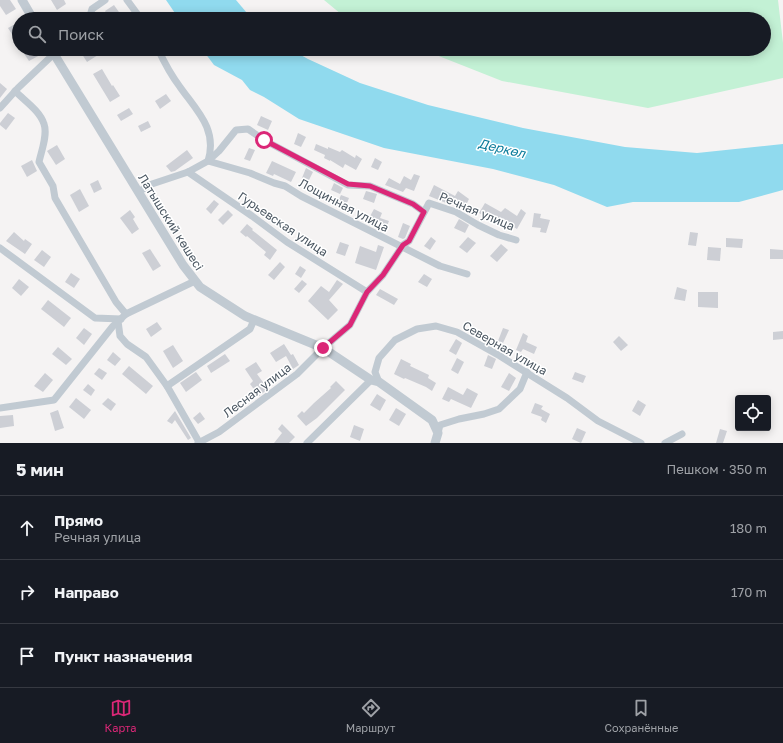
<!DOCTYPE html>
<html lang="ru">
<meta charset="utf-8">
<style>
:root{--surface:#171b24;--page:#20242c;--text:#f1f3f6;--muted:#9ea1a6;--line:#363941;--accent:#db2777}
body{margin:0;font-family:"Golos Text",sans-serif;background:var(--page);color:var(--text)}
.controls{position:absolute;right:12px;bottom:12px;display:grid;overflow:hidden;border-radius:4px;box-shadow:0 2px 10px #0003}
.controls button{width:36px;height:36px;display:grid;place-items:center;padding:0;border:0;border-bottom:1px solid var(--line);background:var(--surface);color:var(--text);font:20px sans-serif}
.stop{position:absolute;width:12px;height:12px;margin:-9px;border:3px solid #db2777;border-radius:50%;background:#fff}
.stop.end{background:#db2777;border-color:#fff;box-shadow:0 1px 4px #0008}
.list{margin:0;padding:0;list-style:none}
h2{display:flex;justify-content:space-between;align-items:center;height:52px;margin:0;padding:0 16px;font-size:17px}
h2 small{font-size:13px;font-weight:400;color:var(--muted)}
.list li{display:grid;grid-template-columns:26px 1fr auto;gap:12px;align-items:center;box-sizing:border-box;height:64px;padding:0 16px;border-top:1px solid var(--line)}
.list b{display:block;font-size:15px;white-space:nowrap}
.list p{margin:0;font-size:13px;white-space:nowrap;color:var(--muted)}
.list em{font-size:13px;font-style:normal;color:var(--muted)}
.icon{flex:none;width:22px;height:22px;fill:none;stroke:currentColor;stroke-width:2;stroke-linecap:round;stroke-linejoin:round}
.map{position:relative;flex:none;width:783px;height:443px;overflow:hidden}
.search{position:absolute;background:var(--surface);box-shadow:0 2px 10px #0003;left:12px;right:12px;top:12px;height:44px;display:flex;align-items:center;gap:10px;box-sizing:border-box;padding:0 14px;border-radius:22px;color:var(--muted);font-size:15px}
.sheet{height:244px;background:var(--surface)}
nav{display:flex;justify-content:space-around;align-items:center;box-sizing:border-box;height:56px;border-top:1px solid var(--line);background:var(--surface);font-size:11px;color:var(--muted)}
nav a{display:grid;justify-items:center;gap:2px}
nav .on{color:var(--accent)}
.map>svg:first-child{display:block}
.green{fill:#c3f1d5}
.water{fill:#90daee}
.building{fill:#cdcfd5}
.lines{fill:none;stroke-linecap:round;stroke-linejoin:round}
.minor{stroke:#c1cad2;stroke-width:7}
.tertiary{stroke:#c1cad2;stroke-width:9}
.route{stroke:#db2777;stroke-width:5}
.labels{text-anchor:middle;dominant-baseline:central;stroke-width:3;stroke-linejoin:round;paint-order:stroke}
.street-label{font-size:12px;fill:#4a5661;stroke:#fff}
.water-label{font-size:13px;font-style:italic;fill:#0c7c9b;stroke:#fff}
</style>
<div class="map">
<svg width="783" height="443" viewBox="0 0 783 443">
<rect width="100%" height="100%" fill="#f5f3f3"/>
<polygon class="green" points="324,0 778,0 783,43 783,78 648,108 502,81 421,49 764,49 764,19 347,19"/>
<g class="water">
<polygon points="166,0 236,0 252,19 179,19"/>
<polygon points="202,49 290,49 308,59 360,83 428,105 523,128 625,147 697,153 783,144 783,190 739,202 633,202 607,207 554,185 493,169 384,148 299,119 264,97 250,90 242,80 214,65"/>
</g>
<g class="building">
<polygon points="0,0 10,0 16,9 6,15 0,6"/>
<polygon points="51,0 64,0 66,4 57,10"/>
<polygon points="114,5 121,15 115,19 110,19 105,11"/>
<polygon points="19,22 19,45 8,28"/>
<polygon points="21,49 36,49 40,55 29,61"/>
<polygon points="84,49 94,49 98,55 87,62 80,51"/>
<polygon points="102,69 112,86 113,85 120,96 110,102 93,74"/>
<polygon points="0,83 7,89 0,98"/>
<polygon points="166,94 171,101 160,109 155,101"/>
<polygon points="129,108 133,114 121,121 117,115"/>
<polygon points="8,113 15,118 6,130 0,125 0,123"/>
<polygon points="261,116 272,121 268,130 257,125"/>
<polygon points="148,121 151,127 141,132 138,126"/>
<polygon points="298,133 306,137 301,147 294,144"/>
<polygon points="316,144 328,149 328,147 340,152 342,150 355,158 356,155 362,159 356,170 345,164 343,168 330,160 330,161 324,158 325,155 314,150"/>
<polygon points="57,145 65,159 56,165 47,151"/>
<polygon points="249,148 255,150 250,161 244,159"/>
<polygon points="187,150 193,158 175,171 171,172 166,166"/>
<polygon points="375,158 382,162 378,170 371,167"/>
<polygon points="32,160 37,171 27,177 21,166"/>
<polygon points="272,161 296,172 291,182 274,174 273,176 266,173"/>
<polygon points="306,168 313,172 309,180 302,178"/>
<polygon points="414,174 420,176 414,191 406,188 403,192 385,185 389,178 400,184 404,176 411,180"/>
<polygon points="98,180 102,189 94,193 90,184"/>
<polygon points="334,183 343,188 340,194 331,190"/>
<polygon points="434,185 455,196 458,191 469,199 464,209 448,201 446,203 429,196"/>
<polygon points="80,189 89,206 79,212 70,195"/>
<polygon points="366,191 377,194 374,203 363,199"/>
<polygon points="341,195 349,198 344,210 336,206"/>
<polygon points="214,200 219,204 211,214 206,209"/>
<polygon points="485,203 501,212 505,208 517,216 521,209 526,213 517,229 505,222 502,226 479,213"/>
<polygon points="374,209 382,213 380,218 389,221 385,231 380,230 381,226 368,220"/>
<polygon points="130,210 135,217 133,219 139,229 132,234 120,218"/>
<polygon points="228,210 233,215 223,225 218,220"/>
<polygon points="534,213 541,214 540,218 550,220 546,233 540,232 541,228 532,227"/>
<polygon points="459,219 469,225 465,233 454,228"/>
<polygon points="403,223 410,226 405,238 403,239 398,237"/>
<polygon points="247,224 253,229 252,230 277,250 270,260 264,255 266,252 247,236 246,237 240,232"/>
<polygon points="14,232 24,241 25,239 32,244 25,254 6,241"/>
<polygon points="690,232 698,233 696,246 688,245"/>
<polygon points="431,237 436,241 430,250 424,246"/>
<polygon points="468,237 476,243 467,253 459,247"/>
<polygon points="726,238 743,239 742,248 726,247"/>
<polygon points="340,242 349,245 345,256 336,253"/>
<polygon points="501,244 508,250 497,262 490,256"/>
<polygon points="378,245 384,247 376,270 355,263 360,246 376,252"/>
<polygon points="708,247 721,248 720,261 707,260"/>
<polygon points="150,249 161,266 153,271 142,253"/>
<polygon points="770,249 783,250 783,259 770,259"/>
<polygon points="42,250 51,257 44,267 34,260"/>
<polygon points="280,262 285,267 274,280 268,275"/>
<polygon points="300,266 306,270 301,278 295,274"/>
<polygon points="71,273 80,279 74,288 65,282"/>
<polygon points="424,274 432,279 427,287 418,282"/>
<polygon points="19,279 29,287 21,296 12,288"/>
<polygon points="302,280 307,284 299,293 294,289"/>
<polygon points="337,280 343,284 329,300 338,310 328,320 308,301 321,286 329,292"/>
<polygon points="677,287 687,290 685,301 674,299"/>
<polygon points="380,289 398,299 394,305 376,295"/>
<polygon points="698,292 718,292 718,308 698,307"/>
<polygon points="48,300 71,318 64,327 41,309"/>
<polygon points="157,322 162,329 151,337 146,329"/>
<polygon points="84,328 92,334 84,345 76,338"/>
<polygon points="503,328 509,330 503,343 498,341"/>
<polygon points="783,331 783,339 773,340 773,332"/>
<polygon points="523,333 528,336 526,342 537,347 534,354 523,349 521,352 516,350"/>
<polygon points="619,336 628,345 621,351 613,342"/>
<polygon points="456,339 462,343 456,355 449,351"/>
<polygon points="284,344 291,355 293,354 299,365 293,369 286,356 276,362 270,353"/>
<polygon points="173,345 183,361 173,368 163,351"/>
<polygon points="58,347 72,359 66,365 52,354"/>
<polygon points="113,352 121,359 115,366 107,360"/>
<polygon points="225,354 230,361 211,373 207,366"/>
<polygon points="488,355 496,359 492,369 484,366"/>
<polygon points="457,358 464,362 458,374 451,370"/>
<polygon points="401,359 411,364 410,366 429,375 428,378 436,383 432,391 426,387 405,378 404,379 394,374"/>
<polygon points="256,362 262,371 257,374 268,389 259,396 250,384 253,381 245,369"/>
<polygon points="129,366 153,386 146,394 122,374"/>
<polygon points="99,368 107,373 102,380 94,374"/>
<polygon points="196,372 202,380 186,392 180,383"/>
<polygon points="575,372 586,376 583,383 572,379"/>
<polygon points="45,373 53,380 43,392 34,386"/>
<polygon points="509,373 516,378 509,391 501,387"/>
<polygon points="336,381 345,390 317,418 306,426 297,416 302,411 304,413 314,403 331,388 330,387"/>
<polygon points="88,384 95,390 91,396 83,390"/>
<polygon points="448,387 463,395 467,388 478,394 471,408 451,399 449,402 442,399"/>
<polygon points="377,394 386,400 380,411 370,405"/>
<polygon points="76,398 91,410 84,419 69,407"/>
<polygon points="108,398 116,404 111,411 102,404"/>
<polygon points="638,400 646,405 640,416 632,411"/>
<polygon points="535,403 543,406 541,409 550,414 546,423 541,420 542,417 531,413"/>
<polygon points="396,408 406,414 399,426 389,420"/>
<polygon points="58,410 64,428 55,431 50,413"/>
<polygon points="175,411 191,438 188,440 175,420 172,424 167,421"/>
<polygon points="200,412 205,419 198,424 193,418"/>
<polygon points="13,415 14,426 0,428 0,416"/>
<polygon points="282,424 295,437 289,443 274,443 282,433 278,429"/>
<polygon points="354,425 364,429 360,441 350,437"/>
<polygon points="577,428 586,432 581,443 572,439"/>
<polygon points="720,429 727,431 723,443 716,443"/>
</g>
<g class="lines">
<g class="minor">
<polyline points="127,0 141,19"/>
<polyline points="89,19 92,9 105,0"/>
<path d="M158,49C164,62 171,75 180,87C196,110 218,129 208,161L250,173L274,183L285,186L301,196L440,266L467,274"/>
<path d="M15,91C25,101 40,111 44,124C48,135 41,152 39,162L53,186L55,198L116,302L126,314"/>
<polyline points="0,108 18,88 59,49"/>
<polyline points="188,172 252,216 287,242 367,292"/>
<polyline points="138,192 152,184 188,172 208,161 219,151 236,130 248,129 264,140 348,185 370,186 413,204 424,212"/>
<polyline points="0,248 95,318 121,319"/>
<polyline points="118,321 120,336 127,344 146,357 167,386 199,442"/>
<polyline points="379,382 375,372 379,358 395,340 417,329 436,326 457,332 500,356 567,398 598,421 641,443"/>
<polyline points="167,386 250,329 254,320"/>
<polyline points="0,408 54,400 113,326 126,314 195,281"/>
<polyline points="438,433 440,425 459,419 484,414 499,409 520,389 527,372"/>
<polyline points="198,443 219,432 297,374 323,348 350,325 367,292 383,275 403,245 409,241 429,203 456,212 478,225 499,235 516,240"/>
<polyline points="307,443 371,380"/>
<polyline points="665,443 682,434"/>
</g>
<g class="tertiary">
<polyline points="22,0 33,19"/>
<polyline points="51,49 183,265 200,287 245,316 323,348 371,380 379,382 432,420 438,433 435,443"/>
</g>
</g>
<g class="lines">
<polyline class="route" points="264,140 348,184 370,186 413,204 424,212 409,241 403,245 383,275 367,292 350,325 323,348"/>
</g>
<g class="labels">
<g class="street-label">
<text transform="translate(344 205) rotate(28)">Лощинная улица</text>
<text transform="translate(477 211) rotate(23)">Речная улица</text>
<text transform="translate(171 222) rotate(58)">Латышский көшесі</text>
<text transform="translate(283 224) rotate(34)">Гурьевская улица</text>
<text transform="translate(505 348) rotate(30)">Северная улица</text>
<text transform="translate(257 390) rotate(-37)">Лесная улица</text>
</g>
<g class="water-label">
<text transform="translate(502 148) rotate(13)">Деркөл</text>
</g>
</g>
</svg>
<div class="controls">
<button><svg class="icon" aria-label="locate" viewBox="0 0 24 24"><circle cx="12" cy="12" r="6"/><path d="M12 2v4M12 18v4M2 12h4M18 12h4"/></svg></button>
</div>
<div class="stop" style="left:264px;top:140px"></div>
<div class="stop end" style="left:323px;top:348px"></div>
<div class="search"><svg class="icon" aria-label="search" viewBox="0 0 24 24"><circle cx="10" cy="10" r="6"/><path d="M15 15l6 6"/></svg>Поиск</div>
</div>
<section class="sheet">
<h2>5 мин<small>Пешком · 350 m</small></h2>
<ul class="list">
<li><svg class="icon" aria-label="ahead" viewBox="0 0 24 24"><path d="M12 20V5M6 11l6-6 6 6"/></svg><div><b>Прямо</b><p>Речная улица</p></div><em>180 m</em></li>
<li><svg class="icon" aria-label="right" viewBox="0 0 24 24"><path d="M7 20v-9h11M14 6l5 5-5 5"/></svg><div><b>Направо</b></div><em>170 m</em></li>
<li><svg class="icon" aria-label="arrive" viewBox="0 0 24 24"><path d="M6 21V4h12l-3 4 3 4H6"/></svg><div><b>Пункт назначения</b></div></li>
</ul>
</section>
<nav>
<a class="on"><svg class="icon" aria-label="map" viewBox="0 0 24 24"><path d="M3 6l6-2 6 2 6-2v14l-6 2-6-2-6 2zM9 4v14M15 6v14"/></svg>Карта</a>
<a><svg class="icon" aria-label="directions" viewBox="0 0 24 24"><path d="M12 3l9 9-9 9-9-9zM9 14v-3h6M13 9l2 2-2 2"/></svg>Маршрут</a>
<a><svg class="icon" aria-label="saved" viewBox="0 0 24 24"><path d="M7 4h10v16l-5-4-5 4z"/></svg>Сохранённые</a>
</nav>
